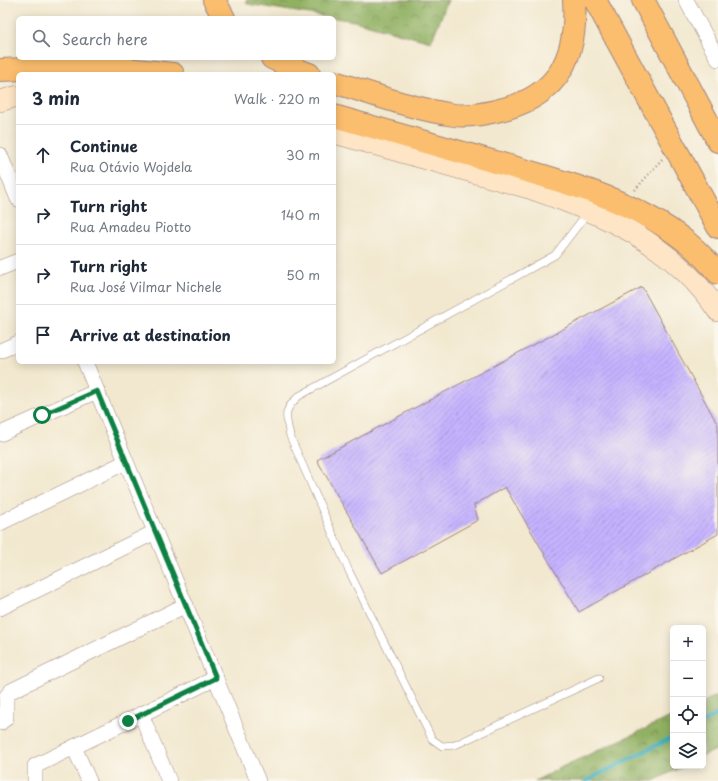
<!DOCTYPE html>
<meta charset="utf-8">
<style>
:root{--surface:#fff;--page:#f6f6f7;--text:#1f2937;--muted:#747a83;--line:#e0e1e3}
body{margin:0;font-family:"Playpen Sans",sans-serif;background:var(--page);color:var(--text)}
.controls{position:absolute;right:12px;bottom:12px;display:grid;overflow:hidden;border-radius:6px;box-shadow:0 2px 10px #0003}
.controls button{width:36px;height:36px;display:grid;place-items:center;padding:0;border:0;border-bottom:1px solid var(--line);background:var(--surface);color:var(--text);font:20px sans-serif}
.stop{position:absolute;width:12px;height:12px;margin:-9px;border:3px solid #0b8043;border-radius:50%;background:#fff}
.stop.end{background:#0b8043;border-color:#fff;box-shadow:0 1px 4px #0008}
.list{margin:0;padding:0;list-style:none}
h2{display:flex;justify-content:space-between;align-items:center;height:52px;margin:0;padding:0 16px;font-size:17px}
h2 small{font-size:13px;font-weight:400;color:var(--muted)}
.list li{display:grid;grid-template-columns:26px 1fr auto;gap:12px;align-items:center;box-sizing:border-box;height:60px;padding:0 16px;border-top:1px solid var(--line)}
.list b{display:block;font-size:15px;white-space:nowrap}
.list p{margin:0;font-size:13px;white-space:nowrap;color:var(--muted)}
.list em{font-size:13px;font-style:normal;color:var(--muted)}
.icon{flex:none;width:22px;height:22px;fill:none;stroke:currentColor;stroke-width:2;stroke-linecap:round;stroke-linejoin:round}
.map{position:relative;flex:none;width:718px;height:781px;overflow:hidden}
.search{position:absolute;background:var(--surface);box-shadow:0 2px 10px #0003;left:16px;top:16px;width:320px;height:44px;display:flex;align-items:center;gap:10px;box-sizing:border-box;padding:0 14px;border-radius:6px;color:var(--muted);font-size:15px}
.panel{position:absolute;background:var(--surface);box-shadow:0 2px 10px #0003;left:16px;top:72px;width:320px;height:292px;border-radius:6px}
.map>svg:first-child{display:block}
.forest{fill:url(#forest-crowns);stroke:#6d6846}
.lines{fill:none;stroke-linecap:round;stroke-linejoin:round}
.stream{stroke:#3dadb9;stroke-width:4.5}
.building{fill:url(#building-hatch)}
.lane-casing{stroke:#9e847d;stroke-width:8}
.street-casing{stroke:#9e847d;stroke-width:16}
.secondary-casing{stroke:#9e847d;stroke-width:22}
.highway-casing{stroke:#9e847d;stroke-width:24}
.path{stroke:#9e847d;stroke-width:2.5;stroke-dasharray:1 3;stroke-linecap:butt}
.lane{stroke:#fff;stroke-width:7}
.street{stroke:#fff;stroke-width:15}
.secondary{stroke:#fde5c5;stroke-width:21}
.highway{stroke:#fbbe6e;stroke-width:22}
.route{stroke:#0b8043;stroke-width:5}
</style>
<div class="map">
<svg width="718" height="781" viewBox="0 0 718 781">
<defs>
<pattern id="forest-crowns" width="20" height="18" patternUnits="userSpaceOnUse"><rect width="20" height="18" fill="#90b062"/><path d="M2 6a3 3 0 1 1 6 0M12 15a3 3 0 1 1 6 0" fill="none" stroke="#788f51"/></pattern>
<pattern id="building-hatch" width="6" height="6" patternUnits="userSpaceOnUse"><rect width="6" height="6" fill="#c5b3ff"/><path d="M-1 1l2-2M0 6l6-6M5 7l2-2" fill="none" stroke="#a291cf"/></pattern>
</defs>
<rect width="100%" height="100%" fill="#fbf7ec"/>
<filter id="ink" filterUnits="userSpaceOnUse"><feTurbulence type="fractalNoise" baseFrequency=".025" numOctaves="2"/><feDisplacementMap in="SourceGraphic" scale="8" xChannelSelector="R" yChannelSelector="G"/><feConvolveMatrix kernelMatrix="1 2 1 2 8 2 1 2 1" color-interpolation-filters="sRGB"/></filter>
<filter id="wash" filterUnits="userSpaceOnUse"><feTurbulence type="fractalNoise" baseFrequency=".012" numOctaves="4" result="noise"/><feDisplacementMap in="SourceGraphic" scale="16" xChannelSelector="R" yChannelSelector="G"/><feGaussianBlur stdDeviation="0.9" result="paint"/><feColorMatrix in="noise" values="0 0 0 0 0 0 0 0 0 0 0 0 0 0 0 0 0 1.4 0 .05"/><feComposite in="paint" operator="in"/></filter>
<g filter="url(#wash)">
<rect width="100%" height="100%" fill="#f2e8cf"/>
<g class="forest">
<polygon points="246,0 448,0 431,42 354,21 247,4"/>
<polygon points="718,695 718,749 703,756 703,702"/>
<polygon points="673,716 673,766 684,766 653,781 535,781 564,766"/>
</g>
<g class="lines">
<g class="stream">
<polyline points="703,722 718,714"/>
<polyline points="586,781 673,737"/>
</g>
</g>
<g id="blocks">
<polygon class="building" points="642,287 718,425 718,534 579,612 505,487 474,505 478,520 382,573 317,460"/>
</g>
</g>
<g filter="url(#ink)">
<use href="#blocks" fill-opacity="0" stroke="#9e847d" stroke-width="1"/>
<g class="lines">
<g class="lane-casing">
<path id="lane" d="M588,212L555,255L299,396C282,411 286,416 290,436L348,569L432,739L442,746L455,745L599,678"/>
</g>
<g class="street-casing">
<g id="street">
<polyline points="686,0 718,59"/>
<polyline points="0,155 18,199"/>
<polyline points="0,268 18,261"/>
<polyline points="0,351 18,343"/>
<polyline points="85,362 258,781"/>
<polyline points="0,434 97,391"/>
<polyline points="0,523 126,462"/>
<polyline points="0,608 155,532"/>
<polyline points="141,714 169,781"/>
<polyline points="0,723 6,718 6,697 11,691 186,605"/>
<polyline points="74,747 89,781"/>
<polyline points="35,781 35,766 216,678"/>
</g>
</g>
<g class="secondary-casing">
<g id="secondary">
<polyline points="0,101 18,96"/>
<path d="M334,133L532,189C605,214 673,244 718,311"/>
</g>
</g>
<g class="highway-casing">
<g id="highway">
<polyline points="214,0 224,18"/>
<polyline points="595,0 718,227"/>
<polyline points="643,0 718,141"/>
<polyline points="272,58 293,68 309,74"/>
<polyline points="0,70 80,67 126,69 173,74"/>
<path d="M334,82C373,94 413,109 454,115C468,117 483,114 496,111C557,98 578,59 574,0"/>
<path d="M334,116C385,131 437,145 488,160C557,180 631,197 688,243C699,252 709,263 718,273"/>
</g>
</g>
<polyline class="path" points="635,190 662,159"/>
<use href="#lane" class="lane"/>
<use href="#street" class="street"/>
<use href="#secondary" class="secondary"/>
<use href="#highway" class="highway"/>
</g>
</g>
<g class="lines" filter="url(#ink)">
<polyline class="route" points="42,415 97,391 216,678 128,721"/>
</g>
</svg>
<div class="controls">
<button>+</button>
<button>−</button>
<button><svg class="icon" aria-label="locate" viewBox="0 0 24 24"><circle cx="12" cy="12" r="6"/><path d="M12 2v4M12 18v4M2 12h4M18 12h4"/></svg></button>
<button><svg class="icon" aria-label="layers" viewBox="0 0 24 24"><path d="M12 4l9 5-9 5-9-5zM3 14l9 5 9-5"/></svg></button>
</div>
<div class="stop" style="left:42px;top:415px"></div>
<div class="stop end" style="left:128px;top:721px"></div>
<div class="search"><svg class="icon" aria-label="search" viewBox="0 0 24 24"><circle cx="10" cy="10" r="6"/><path d="M15 15l6 6"/></svg>Search here</div>
<section class="panel">
<h2>3 min<small>Walk · 220 m</small></h2>
<ul class="list">
<li><svg class="icon" aria-label="ahead" viewBox="0 0 24 24"><path d="M12 20V5M6 11l6-6 6 6"/></svg><div><b>Continue</b><p>Rua Otávio Wojdela</p></div><em>30 m</em></li>
<li><svg class="icon" aria-label="right" viewBox="0 0 24 24"><path d="M7 20v-9h11M14 6l5 5-5 5"/></svg><div><b>Turn right</b><p>Rua Amadeu Piotto</p></div><em>140 m</em></li>
<li><svg class="icon" aria-label="right" viewBox="0 0 24 24"><path d="M7 20v-9h11M14 6l5 5-5 5"/></svg><div><b>Turn right</b><p>Rua José Vilmar Nichele</p></div><em>50 m</em></li>
<li><svg class="icon" aria-label="arrive" viewBox="0 0 24 24"><path d="M6 21V4h12l-3 4 3 4H6"/></svg><div><b>Arrive at destination</b></div></li>
</ul>
</section>
</div>
